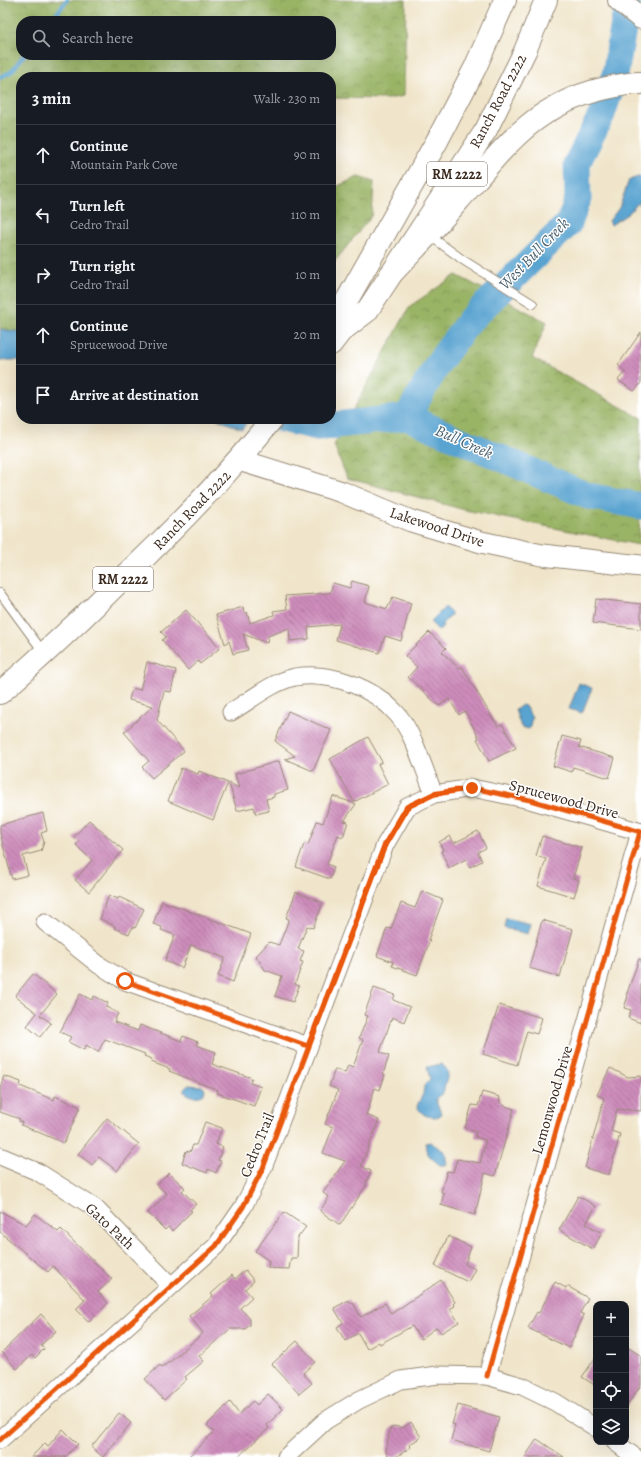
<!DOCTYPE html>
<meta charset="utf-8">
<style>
:root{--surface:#171b24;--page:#20242c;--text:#f1f3f6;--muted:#9ea1a6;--line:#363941}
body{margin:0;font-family:Alegreya,serif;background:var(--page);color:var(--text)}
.controls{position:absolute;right:12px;bottom:12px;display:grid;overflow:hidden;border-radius:8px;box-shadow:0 4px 16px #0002}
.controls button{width:36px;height:36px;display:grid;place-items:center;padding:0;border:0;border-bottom:1px solid var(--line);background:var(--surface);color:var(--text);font:20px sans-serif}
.stop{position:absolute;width:12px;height:12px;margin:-9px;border:3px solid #ea580c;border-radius:50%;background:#fff}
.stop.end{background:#ea580c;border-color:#fff;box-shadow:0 1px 4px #0008}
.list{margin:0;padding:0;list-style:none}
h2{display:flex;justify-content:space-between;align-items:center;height:52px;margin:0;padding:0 16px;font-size:17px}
h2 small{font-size:13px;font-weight:400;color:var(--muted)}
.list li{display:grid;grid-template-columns:26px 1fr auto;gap:12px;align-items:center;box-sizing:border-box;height:60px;padding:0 16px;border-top:1px solid var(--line)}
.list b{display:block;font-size:15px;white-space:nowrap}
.list p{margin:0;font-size:13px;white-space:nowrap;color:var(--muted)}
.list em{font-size:13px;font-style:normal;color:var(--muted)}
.icon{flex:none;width:22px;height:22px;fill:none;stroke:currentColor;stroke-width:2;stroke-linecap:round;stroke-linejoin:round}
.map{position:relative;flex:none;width:641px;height:1457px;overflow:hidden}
.search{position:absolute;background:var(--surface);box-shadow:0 4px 16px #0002;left:16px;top:16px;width:320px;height:44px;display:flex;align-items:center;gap:10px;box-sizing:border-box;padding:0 14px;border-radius:16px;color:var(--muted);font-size:15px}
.panel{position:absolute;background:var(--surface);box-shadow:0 4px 16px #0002;left:16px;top:72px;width:320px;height:352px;border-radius:16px}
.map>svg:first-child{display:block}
.forest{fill:url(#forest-crowns);stroke:#6a6f42;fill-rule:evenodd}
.water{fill:#59a3d0;stroke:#4a6677}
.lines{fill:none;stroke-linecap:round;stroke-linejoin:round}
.stream{stroke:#59a3d0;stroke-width:4.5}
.river{stroke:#59a3d0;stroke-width:27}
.building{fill:url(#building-back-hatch)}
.service-casing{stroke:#968874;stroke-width:10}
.minor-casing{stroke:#968874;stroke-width:19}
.tertiary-casing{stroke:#968874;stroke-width:23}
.primary-casing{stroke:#968874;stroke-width:24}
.trunk-casing{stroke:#968874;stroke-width:24}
.service{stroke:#fff;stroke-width:8}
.minor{stroke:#fff;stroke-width:17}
.tertiary{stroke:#fff;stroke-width:21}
.primary{stroke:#fff;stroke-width:22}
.trunk{stroke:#fff;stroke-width:22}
.cycleway-casing{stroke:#fff;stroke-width:8}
.cycleway{stroke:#e8590c;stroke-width:5}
.route{stroke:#ea580c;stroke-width:5}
.labels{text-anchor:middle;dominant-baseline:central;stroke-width:3;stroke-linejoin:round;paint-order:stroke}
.shield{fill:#fff;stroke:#766a62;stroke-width:1}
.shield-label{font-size:14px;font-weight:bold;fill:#3b2a1e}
.street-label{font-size:15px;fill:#3b2a1e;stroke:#fff}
.water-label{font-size:16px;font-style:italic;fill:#48606e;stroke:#fff}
</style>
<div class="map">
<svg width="641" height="1457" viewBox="0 0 641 1457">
<defs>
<pattern id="forest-crowns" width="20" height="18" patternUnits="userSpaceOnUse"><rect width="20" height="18" fill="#9ab466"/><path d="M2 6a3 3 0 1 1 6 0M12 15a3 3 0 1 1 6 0" fill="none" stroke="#7f9353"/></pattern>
<pattern id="building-back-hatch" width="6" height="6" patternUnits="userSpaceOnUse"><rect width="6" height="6" fill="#cd8cbb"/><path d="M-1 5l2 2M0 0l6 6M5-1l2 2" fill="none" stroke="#a87397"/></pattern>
</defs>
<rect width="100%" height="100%" fill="#fff"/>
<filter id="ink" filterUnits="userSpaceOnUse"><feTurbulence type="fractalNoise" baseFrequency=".025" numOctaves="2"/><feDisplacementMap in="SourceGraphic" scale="8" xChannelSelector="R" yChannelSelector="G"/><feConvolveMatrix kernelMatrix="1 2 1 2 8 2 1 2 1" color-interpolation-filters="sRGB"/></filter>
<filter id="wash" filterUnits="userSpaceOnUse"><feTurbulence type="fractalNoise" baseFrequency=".012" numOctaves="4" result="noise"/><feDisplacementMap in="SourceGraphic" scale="16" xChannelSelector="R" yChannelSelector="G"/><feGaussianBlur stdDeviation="0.9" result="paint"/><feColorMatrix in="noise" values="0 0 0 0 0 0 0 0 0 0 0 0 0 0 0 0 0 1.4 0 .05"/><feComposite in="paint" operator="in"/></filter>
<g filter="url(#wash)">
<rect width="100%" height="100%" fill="#f0e5ca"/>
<g class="forest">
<path d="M0,0H406L404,96L387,99L331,98V77H21V332L0,329ZM21,21H331V55H21Z"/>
<polygon points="358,177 374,182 372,215 331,266 331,189"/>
<polygon points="456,275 547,322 532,358 641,418 639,545 465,510 347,478 334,445 410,306"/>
</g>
<g class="water">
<polygon points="641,176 641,205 638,203 629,213 611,225 609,221 619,208 629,180"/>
<polygon points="0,329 21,332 21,360 0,360"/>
<polygon points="217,419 249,419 242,429"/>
<polygon points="445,607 452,614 442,624 443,626 439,631 430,622"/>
<polygon points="579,683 592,688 582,713 569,709"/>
<polygon points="522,705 525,706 532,718 529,729 521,727 515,710"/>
<polygon points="506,918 531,924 528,934 504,928"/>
<path d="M441,1064L446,1068L448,1074L443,1093L436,1098V1101L441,1113L439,1117C428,1117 423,1117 417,1106L423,1094L424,1086L430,1079L427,1067Z"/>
<path d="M189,1085L202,1086L205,1089L204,1094C199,1098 190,1097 185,1092V1088Z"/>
<path d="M430,1142L445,1152L447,1165H440C434,1160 423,1153 426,1143Z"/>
</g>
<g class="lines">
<g class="stream">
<polyline points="51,21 67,0"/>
<polyline points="0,77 11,72 24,55"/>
</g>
<g class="river">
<polyline points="407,417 439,362 470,320 569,223 578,199 577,163 602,114 615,75 628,0"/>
<polyline points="282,419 318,427 407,417 588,496 641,506"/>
</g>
</g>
<g id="blocks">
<g class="building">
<polygon points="641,332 641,383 634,391 618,380 625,372 618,365"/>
<polygon points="352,581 369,586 365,602 387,609 393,597 411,603 401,641 385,636 379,653 336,640 340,624 308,627 309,639 290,641 289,628 268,636 267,643 243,634 248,650 233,654 229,641 225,644 216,615 243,607 244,613 247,612 250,623 274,615 273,611 287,609 285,596 330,593 333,583 350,588"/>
<polygon points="596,599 641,604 641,629 593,623"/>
<polygon points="186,610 220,648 200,664 198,661 188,670 162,640 166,637 161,632"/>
<polygon points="429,632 446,648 442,652 459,668 462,667 495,722 498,726 502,724 516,748 489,761 477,739 479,738 465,711 459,715 449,699 439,706 408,677 417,667 405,656"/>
<polygon points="147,662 176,670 171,692 164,691 157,720 184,751 152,778 142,767 149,761 124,732 153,706 129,700 132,688 140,690"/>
<polygon points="288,711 331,730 313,771 285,759 295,756 275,741"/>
<polygon points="562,736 581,741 579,747 615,758 609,778 573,767 572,772 553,766"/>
<polygon points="368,737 382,762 378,764 388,784 354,802 330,759"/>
<polygon points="279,761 288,790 274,794 274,797 266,799 269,811 256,814 254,807 237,811 229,783 239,788 235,774"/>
<polygon points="181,768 198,774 199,771 228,783 213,820 168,801"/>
<polygon points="333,796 356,804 344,821 348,822 343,837 338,835 327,864 334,867 330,879 296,867 304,844 308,845 317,821 323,823"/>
<polygon points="43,813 47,831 41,833 44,842 41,851 23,856 28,875 12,879 0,833 0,825"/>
<polygon points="89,820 123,850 89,892 75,880 92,860 81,850 76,845 79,842 73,838"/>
<polygon points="478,831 486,848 478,852 482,861 470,867 466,859 449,868 441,851 443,850 439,842 450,836 454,843"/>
<polygon points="542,836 582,848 573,878 579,880 574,897 538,886 546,859 536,856"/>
<polygon points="422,891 443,900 428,940 430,940 417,975 392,966 393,962 377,956 387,928 391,929 401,903 415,908"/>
<polygon points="296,892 323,903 313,928 307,926 298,949 304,951 300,961 303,962 295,984 299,986 293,1002 275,996 282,976 265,970 256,956 269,942 279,945 289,919 286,918"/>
<polygon points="109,895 118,899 119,897 144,909 135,928 133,927 129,934 114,928 115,926 100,919"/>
<polygon points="162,901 251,934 233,982 218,976 225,958 191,945 182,968 165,961 175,935 161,930 162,927 153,924"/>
<polygon points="542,920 573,929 560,977 529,968"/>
<polygon points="639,959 641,959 641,1023 628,1018 631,1010 624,1008 628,996 626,996"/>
<polygon points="33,974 57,994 40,1015 51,1023 40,1037 27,1026 37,1013 15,996"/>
<polygon points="374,988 395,995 393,1000 410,1007 404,1022 392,1017 380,1052 389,1056 383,1074 385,1075 380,1090 375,1088 366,1115 379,1120 361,1166 371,1171 366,1182 367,1184 340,1225 320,1211 329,1197 323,1193 345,1161 323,1153 333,1127 325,1124 338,1090 329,1086 335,1069 345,1073 348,1065 353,1067 363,1040 359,1038 368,1016 364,1015"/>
<polygon points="80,994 92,1000 94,996 108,1003 106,1007 118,1013 114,1022 138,1031 140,1025 181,1041 183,1036 198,1042 196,1045 216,1052 212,1064 252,1078 250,1083 261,1087 254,1106 217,1093 218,1090 169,1071 170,1069 151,1062 152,1059 144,1056 145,1054 105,1039 98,1052 86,1045 84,1050 68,1042 71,1037 60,1032"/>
<polygon points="499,1005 542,1018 537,1034 527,1031 517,1065 483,1054"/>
<polygon points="610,1068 628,1077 641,1076 641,1111 617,1109 611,1131 620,1134 609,1175 585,1168 604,1098 597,1095"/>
<polygon points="4,1076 21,1082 20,1086 54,1100 55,1096 80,1107 64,1143 21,1125 22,1122 19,1121 20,1119 0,1112 0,1088"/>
<polygon points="482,1092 500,1097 499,1102 502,1103 502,1105 514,1109 495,1176 485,1173 475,1215 441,1205 444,1193 441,1192 447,1171 453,1172 457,1159 480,1163 486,1140 475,1137 476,1132 465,1128 472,1105 478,1106"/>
<polygon points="107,1118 139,1144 117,1171 99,1157 92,1165 78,1154"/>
<polygon points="205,1122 222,1128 216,1144 223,1147 218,1160 221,1161 216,1173 208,1169 207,1173 182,1163 186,1151 190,1152 193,1145 196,1145"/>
<polygon points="169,1173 185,1188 182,1191 196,1204 190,1210 192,1211 172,1231 168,1227 165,1230 148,1213 167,1194 157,1185"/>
<polygon points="578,1196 596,1206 586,1224 602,1233 593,1249 559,1230"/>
<polygon points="0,1211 26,1225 35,1214 58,1232 61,1229 112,1279 98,1292 108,1303 89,1322 76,1309 85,1300 53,1266 48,1272 0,1232"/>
<polygon points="284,1212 306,1227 298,1237 297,1258 291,1258 289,1269 268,1268 269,1261 255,1251"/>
<polygon points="448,1236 471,1247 465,1264 475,1269 468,1282 435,1266"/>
<polygon points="245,1270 254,1281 245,1289 252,1297 240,1308 250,1319 250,1325 245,1329 230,1329 199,1356 204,1361 185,1377 187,1379 164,1400 145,1379 160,1365 162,1367 171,1361 203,1333 189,1316 213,1296 211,1294 232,1275 235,1279"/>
<polygon points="441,1280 455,1302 453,1304 455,1306 450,1309 459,1322 441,1333 437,1327 421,1339 412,1326 380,1344 379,1342 367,1349 358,1333 345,1341 337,1327 343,1323 334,1308 349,1300 351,1304 353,1303 361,1317 385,1303 391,1314"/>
<polygon points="555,1282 566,1288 567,1286 588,1298 580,1313 584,1315 569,1348 528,1328 537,1312 539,1313"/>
<polygon points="41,1314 56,1331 41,1345 44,1349 35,1358 32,1355 17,1369 2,1352"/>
<polygon points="297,1341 315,1362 303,1373 312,1383 299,1394 272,1364"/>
<polygon points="626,1346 641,1356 641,1385 626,1407"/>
<polygon points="596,1357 596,1386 582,1377"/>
<polygon points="268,1394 283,1409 267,1425 269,1428 238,1457 188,1457 214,1432 207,1425 230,1402 239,1414 253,1401 257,1405"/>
<polygon points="458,1405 499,1417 489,1451 451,1440 455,1425 452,1424"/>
<polygon points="119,1413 131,1423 103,1457 91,1447"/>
<polygon points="411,1422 421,1437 409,1445 411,1447 396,1457 389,1457 386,1452 390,1429 394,1426 403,1428"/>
<polygon points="63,1429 78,1444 65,1457 31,1457 45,1443 48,1446"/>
<polygon points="537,1439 564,1457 525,1457"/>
</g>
</g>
</g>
<g filter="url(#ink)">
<use href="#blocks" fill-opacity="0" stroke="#968874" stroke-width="1"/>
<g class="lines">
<g class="service-casing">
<g id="service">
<polyline points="429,235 463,260 533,304"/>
<polyline points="0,593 44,653"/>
</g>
</g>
<g class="minor-casing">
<g id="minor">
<path d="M231,712C251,700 272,682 295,677C330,671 373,687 397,714C414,733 424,770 434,794"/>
<polyline points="45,922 99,965 125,981 308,1046"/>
<polyline points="0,1156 38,1172 95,1208 170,1285"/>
<polyline points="487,1376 640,832"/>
<polyline points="0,1440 216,1246 243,1207 263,1168 385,845 407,807 434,794 472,788 530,800 641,832"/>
<polyline points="615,1442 635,1457"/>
<polyline points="286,1457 325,1421 359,1400 401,1380 438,1375 487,1376 522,1386 555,1402 596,1428"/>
</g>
</g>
<g class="tertiary-casing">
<polyline id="tertiary" points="239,460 342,492 411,521 481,542 542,555 641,566"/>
</g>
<g class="primary-casing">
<g id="primary">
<polyline points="341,331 343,307 437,141 475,68 505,0"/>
<polyline points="331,344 341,331 367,311 486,130 525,51 546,0"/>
<path d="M0,693C41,657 80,621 118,583C173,531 225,478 272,419"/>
</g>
</g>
<g class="trunk-casing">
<g id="trunk">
<polyline points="619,0 641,18"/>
<path d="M391,274C414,250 437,226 459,200C503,149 532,106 602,89C615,86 627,83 641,83"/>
</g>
</g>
<use href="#service" class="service"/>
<use href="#minor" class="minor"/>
<use href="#tertiary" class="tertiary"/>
<use href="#primary" class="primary"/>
<use href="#trunk" class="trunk"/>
<g class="cycleway-casing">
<g id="cycleway">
<polyline points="487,1376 640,832"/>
<polyline points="0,1440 216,1246 243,1207 263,1168 385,845 407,807 434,794 472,788 530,800 641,832"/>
</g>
</g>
<use href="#cycleway" class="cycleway"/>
</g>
</g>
<g class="lines" filter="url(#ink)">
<polyline class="route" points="125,981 308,1046 385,844 407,807 434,794 472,788"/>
</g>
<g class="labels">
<g class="shield">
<rect x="427" y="162" width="60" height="24" rx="3"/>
<rect x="93" y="567" width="60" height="24" rx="3"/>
</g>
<g class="shield-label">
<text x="457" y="174">RM 2222</text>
<text x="123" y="579">RM 2222</text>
</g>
<g class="street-label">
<text transform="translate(498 101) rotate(-62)">Ranch Road 2222</text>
<text transform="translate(192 510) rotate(-46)">Ranch Road 2222</text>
<text transform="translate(437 527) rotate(18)">Lakewood Drive</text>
<text transform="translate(564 799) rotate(15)">Sprucewood Drive</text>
<text transform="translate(552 1100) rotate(-74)">Lemonwood Drive</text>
<text transform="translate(257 1145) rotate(-68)">Cedro Trail</text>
<text transform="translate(110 1226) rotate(43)">Gato Path</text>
</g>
<g class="water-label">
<text transform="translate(534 254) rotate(-46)">West Bull Creek</text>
<text transform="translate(464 442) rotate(24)">Bull Creek</text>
</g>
</g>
</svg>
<div class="controls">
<button>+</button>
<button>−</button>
<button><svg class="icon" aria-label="locate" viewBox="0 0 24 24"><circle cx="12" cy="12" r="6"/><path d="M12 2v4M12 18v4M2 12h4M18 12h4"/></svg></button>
<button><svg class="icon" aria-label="layers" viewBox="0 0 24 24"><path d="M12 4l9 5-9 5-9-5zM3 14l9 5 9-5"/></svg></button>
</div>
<div class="stop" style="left:125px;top:981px"></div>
<div class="stop end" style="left:472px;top:788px"></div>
<div class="search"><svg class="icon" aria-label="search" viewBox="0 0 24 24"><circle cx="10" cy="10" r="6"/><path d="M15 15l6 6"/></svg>Search here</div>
<section class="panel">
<h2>3 min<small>Walk · 230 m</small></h2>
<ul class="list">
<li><svg class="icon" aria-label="ahead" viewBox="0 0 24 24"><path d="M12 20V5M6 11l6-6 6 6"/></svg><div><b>Continue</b><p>Mountain Park Cove</p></div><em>90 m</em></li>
<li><svg class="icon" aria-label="left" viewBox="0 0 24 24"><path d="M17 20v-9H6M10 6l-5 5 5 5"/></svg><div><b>Turn left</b><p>Cedro Trail</p></div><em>110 m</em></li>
<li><svg class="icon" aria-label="right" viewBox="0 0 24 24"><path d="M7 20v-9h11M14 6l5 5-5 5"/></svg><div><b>Turn right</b><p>Cedro Trail</p></div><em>10 m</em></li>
<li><svg class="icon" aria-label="ahead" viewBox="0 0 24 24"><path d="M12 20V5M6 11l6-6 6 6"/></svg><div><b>Continue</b><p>Sprucewood Drive</p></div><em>20 m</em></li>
<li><svg class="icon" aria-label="arrive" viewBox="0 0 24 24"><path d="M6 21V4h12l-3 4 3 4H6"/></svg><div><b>Arrive at destination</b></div></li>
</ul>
</section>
</div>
